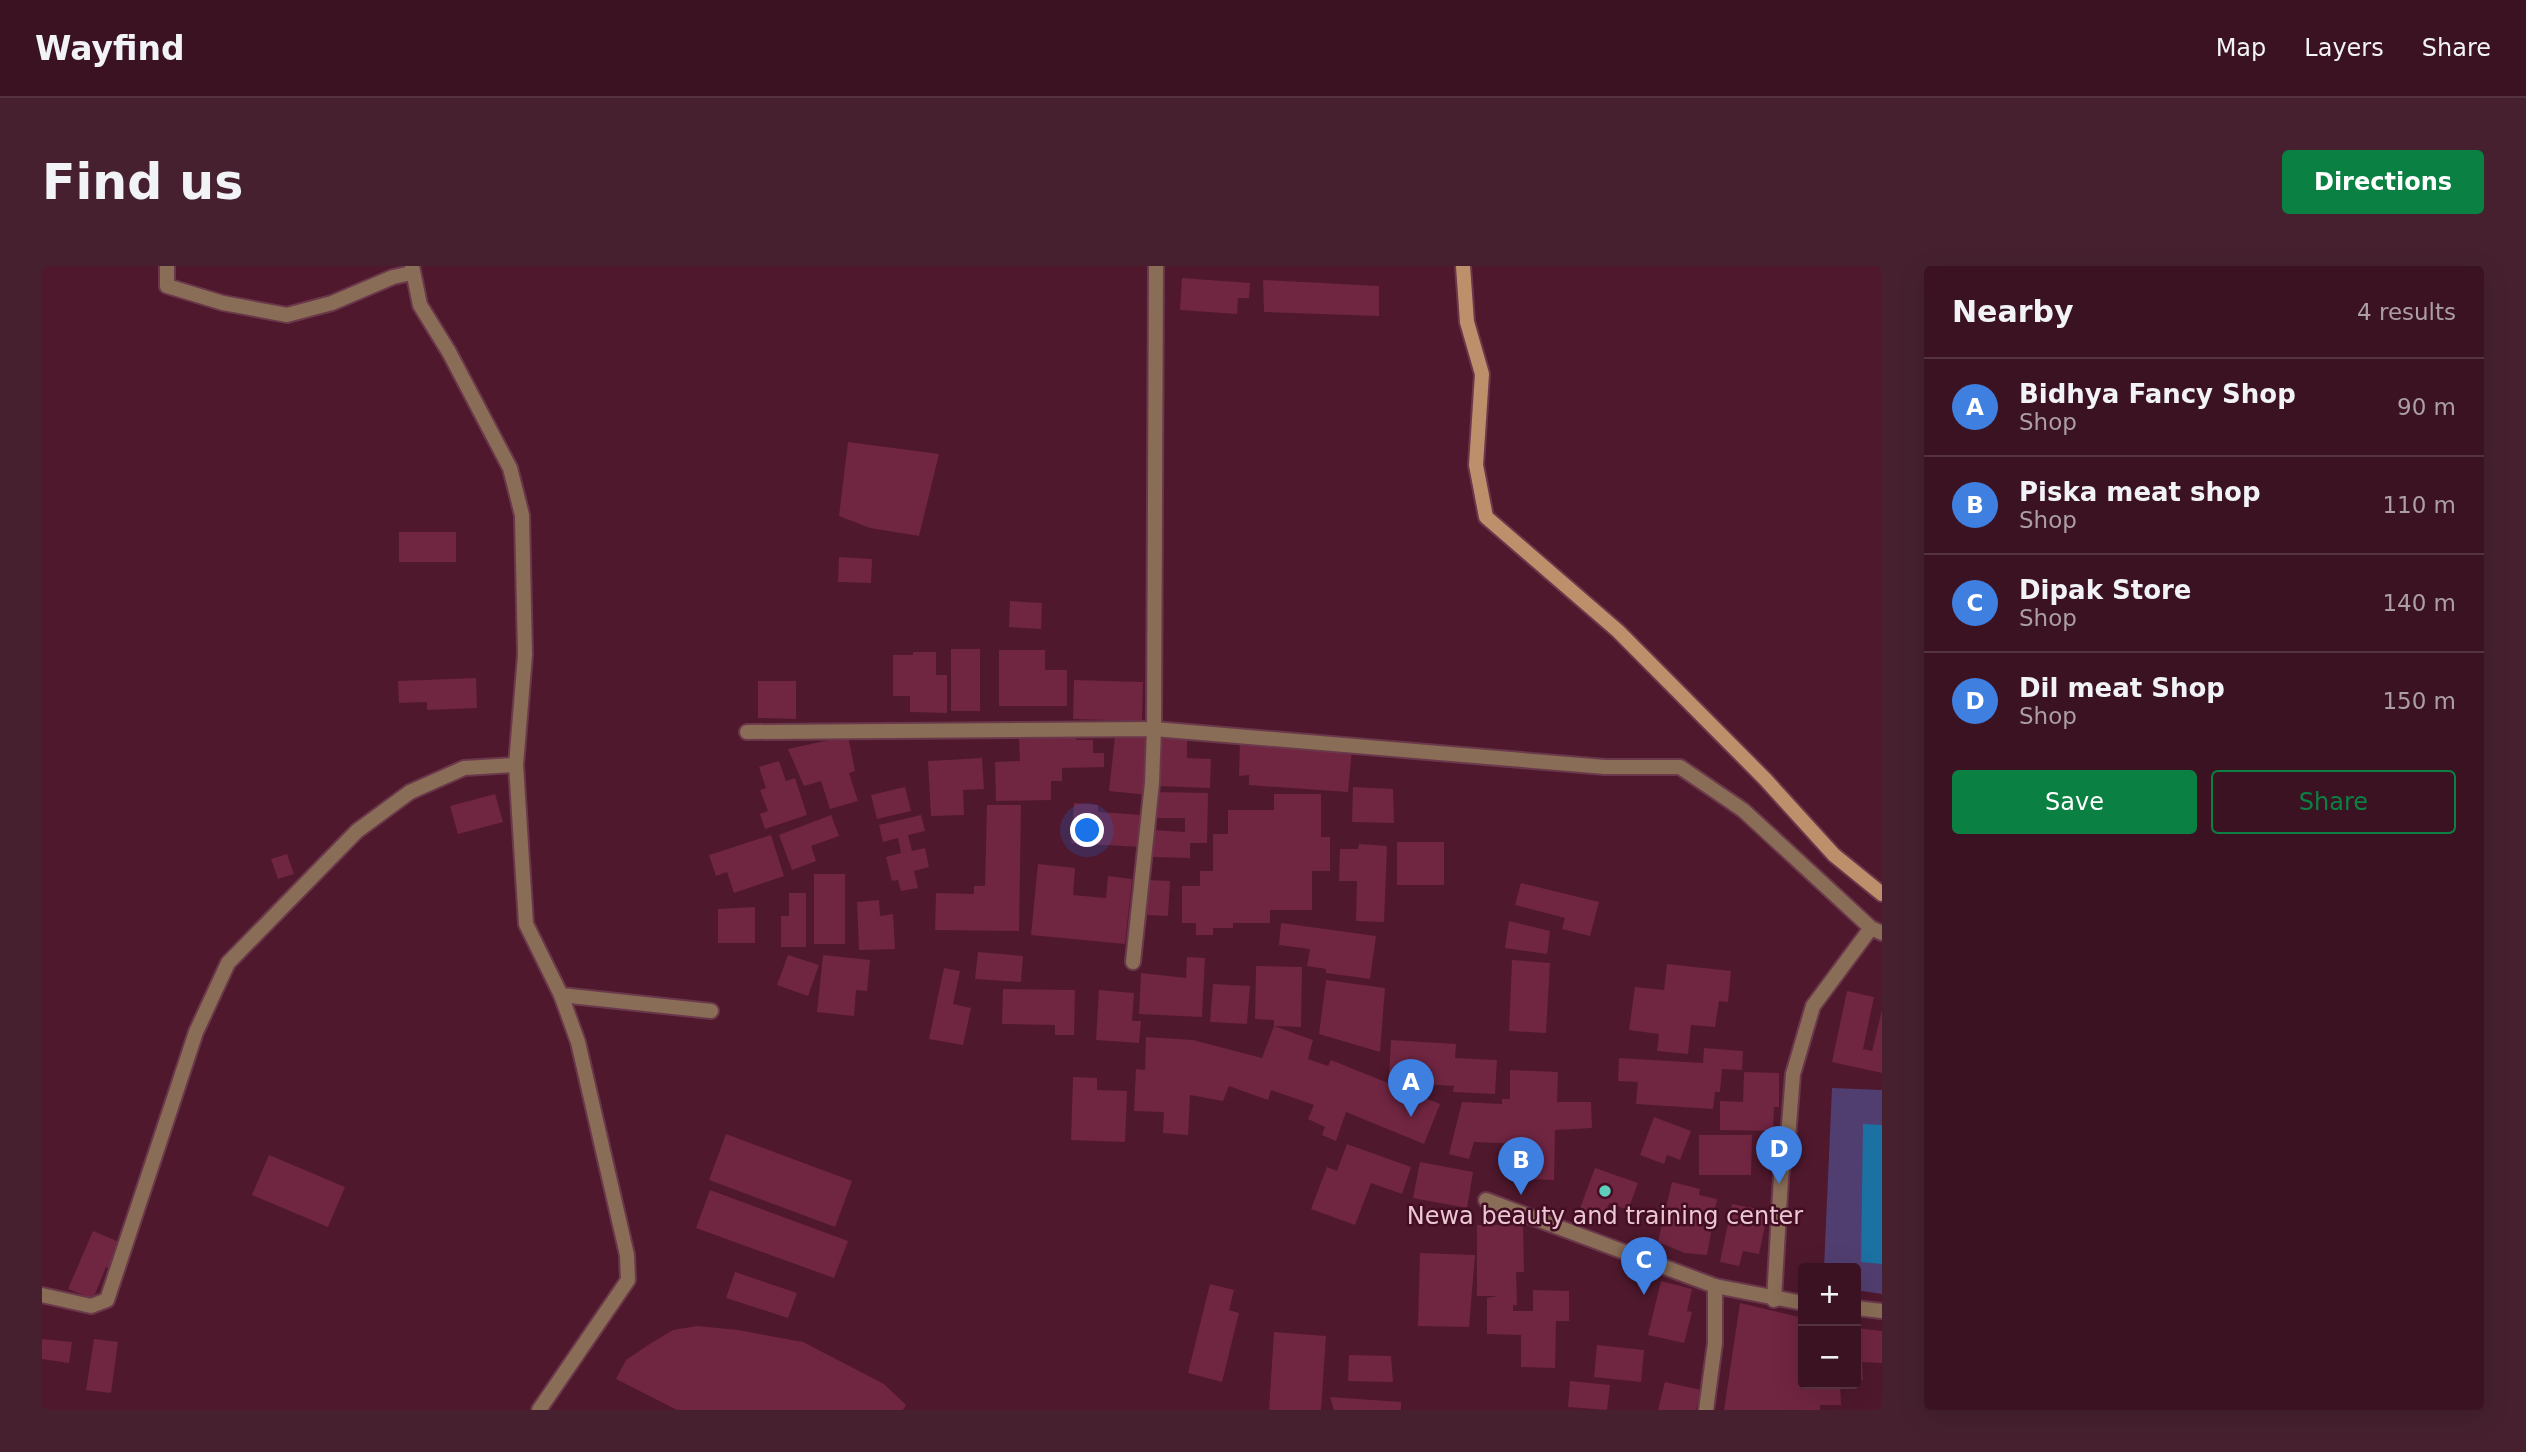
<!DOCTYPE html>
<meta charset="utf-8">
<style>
:root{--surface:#3b1222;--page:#46202f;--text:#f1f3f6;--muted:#ac9ea5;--line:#543240;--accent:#0b8043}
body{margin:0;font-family:"DejaVu Sans",sans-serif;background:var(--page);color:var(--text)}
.controls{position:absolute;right:21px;bottom:21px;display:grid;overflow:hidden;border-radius:7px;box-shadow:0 7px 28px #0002}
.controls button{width:63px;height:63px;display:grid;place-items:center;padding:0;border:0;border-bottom:2px solid var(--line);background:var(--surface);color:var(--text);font:35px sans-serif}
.you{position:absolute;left:1046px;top:565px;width:24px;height:24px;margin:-18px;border:5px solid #fff;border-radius:50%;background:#1a73e8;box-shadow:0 0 0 10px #1a73e833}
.badge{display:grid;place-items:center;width:46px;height:46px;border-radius:50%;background:var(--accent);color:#fff;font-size:23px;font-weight:700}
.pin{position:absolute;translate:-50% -58px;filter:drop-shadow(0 2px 4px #0008)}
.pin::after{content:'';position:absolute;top:37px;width:24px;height:21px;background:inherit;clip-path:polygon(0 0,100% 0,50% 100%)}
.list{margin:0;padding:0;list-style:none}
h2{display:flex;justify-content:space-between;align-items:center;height:91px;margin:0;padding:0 28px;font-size:30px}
h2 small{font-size:23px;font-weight:400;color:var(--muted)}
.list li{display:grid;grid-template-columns:46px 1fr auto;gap:21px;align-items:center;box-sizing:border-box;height:98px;padding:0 28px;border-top:2px solid var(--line)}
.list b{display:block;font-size:26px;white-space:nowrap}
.list p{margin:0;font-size:23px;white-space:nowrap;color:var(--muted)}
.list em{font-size:23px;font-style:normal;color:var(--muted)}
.actions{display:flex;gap:14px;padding:21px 28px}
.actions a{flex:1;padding:16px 0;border:2px solid var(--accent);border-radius:7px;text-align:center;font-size:24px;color:var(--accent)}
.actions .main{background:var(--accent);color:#fff}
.map{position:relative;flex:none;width:1840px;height:1144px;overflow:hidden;border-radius:7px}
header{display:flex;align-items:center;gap:42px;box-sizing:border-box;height:98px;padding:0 35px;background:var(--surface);border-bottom:2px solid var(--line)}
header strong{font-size:33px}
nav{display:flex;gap:38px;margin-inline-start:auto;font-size:24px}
.intro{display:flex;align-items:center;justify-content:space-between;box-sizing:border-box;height:168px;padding:0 42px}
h1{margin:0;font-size:49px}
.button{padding:18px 32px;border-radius:7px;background:var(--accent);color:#fff;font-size:24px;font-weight:700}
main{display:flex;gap:42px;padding:0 42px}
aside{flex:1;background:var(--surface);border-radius:7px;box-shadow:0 7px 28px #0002}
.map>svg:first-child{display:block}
.green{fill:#513e70}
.water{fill:#1a71a2}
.building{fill:#702541}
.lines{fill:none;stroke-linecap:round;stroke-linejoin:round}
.street-casing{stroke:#6b384b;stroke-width:18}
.secondary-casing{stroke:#6b384b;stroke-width:18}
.street{stroke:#896d56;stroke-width:14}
.secondary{stroke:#bd8f6b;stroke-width:14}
.poi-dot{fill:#5cceba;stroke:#430d23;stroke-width:2.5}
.labels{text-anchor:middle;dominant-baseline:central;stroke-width:5;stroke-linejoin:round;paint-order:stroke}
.poi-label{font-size:24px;fill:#ebc7d1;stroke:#430d23}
</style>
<header>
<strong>Wayfind</strong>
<nav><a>Map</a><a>Layers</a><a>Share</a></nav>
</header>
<div class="intro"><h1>Find us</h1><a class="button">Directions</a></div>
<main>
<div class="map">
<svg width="1840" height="1144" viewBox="0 0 1840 1144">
<rect width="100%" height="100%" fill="#4f182d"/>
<polygon class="green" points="1790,822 1840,824 1840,1028 1814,1024 1814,1002 1782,1002"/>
<polygon class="water" points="1821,858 1840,859 1840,998 1819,996"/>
<g class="building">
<polygon points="1140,12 1208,17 1207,32 1196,32 1195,48 1138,44"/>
<polygon points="1221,14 1337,20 1337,50 1222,46"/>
<polygon points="806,176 897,188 877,270 828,262 797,250"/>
<rect x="357" y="266" width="57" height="30"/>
<polygon points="797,291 830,293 829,317 796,316"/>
<polygon points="968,335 1000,337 999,363 967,361"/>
<rect x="909" y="383" width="29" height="62"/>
<polygon points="957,384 1003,384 1003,404 1025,404 1025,440 957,440"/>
<polygon points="871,386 894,386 894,409 905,409 905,447 868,446 868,430 851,430 851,389 871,389"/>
<polygon points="434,412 435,442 385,444 385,436 357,437 356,415"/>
<polygon points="1032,414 1101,416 1100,455 1031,453"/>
<polygon points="716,415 754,415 754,453 716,452"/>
<polygon points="1034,469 1034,474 1051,474 1051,487 1062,487 1062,501 1020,502 1020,515 1009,515 1009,534 954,535 953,496 978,495 977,471"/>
<polygon points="1108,469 1105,529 1067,525 1073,470"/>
<polygon points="806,470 813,505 807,507 816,535 788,543 779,515 762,520 746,483"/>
<polygon points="1145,470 1145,492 1169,493 1168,522 1115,520 1118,473"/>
<polygon points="1198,476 1310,483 1306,526 1207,519 1207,509 1197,510"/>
<polygon points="940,492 942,523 921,524 922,549 889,550 886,495"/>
<polygon points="737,495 744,515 753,512 765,549 723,563 718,548 726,545 718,524 724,522 717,501"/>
<polygon points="863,521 869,545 835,553 829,529"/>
<polygon points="1311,521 1351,523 1352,557 1310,556"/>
<polygon points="1114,526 1166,527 1165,577 1148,577 1148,592 1111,591 1111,564 1143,566 1143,552 1113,552"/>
<polygon points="453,528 461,556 416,568 408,540"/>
<polygon points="1232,528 1279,528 1279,571 1288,571 1288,605 1270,605 1270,644 1228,644 1228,657 1191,657 1191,662 1171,662 1171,669 1154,669 1154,657 1140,657 1140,620 1158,620 1158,605 1171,605 1171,568 1186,568 1186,544 1232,544"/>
<polygon points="1032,537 1056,539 1056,546 1101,549 1098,581 1029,577"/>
<polygon points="945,539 979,539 977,665 893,664 894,627 932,628 932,620 943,620"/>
<polygon points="789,549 797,570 769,580 774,595 750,604 737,569"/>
<polygon points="879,549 883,565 866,569 870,585 883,582 887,601 872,605 876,622 859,625 856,614 850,615 844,591 859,587 856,572 841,576 837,559"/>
<polygon points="729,569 742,610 692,627 685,606 674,610 667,589"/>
<rect x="1355" y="576" width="47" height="43"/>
<polygon points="1317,578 1345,580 1342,656 1314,655 1315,615 1297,615 1298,583 1316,583"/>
<polygon points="245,588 252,608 236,613 229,593"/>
<polygon points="996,598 1033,602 1031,629 1064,632 1066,610 1090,613 1083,678 989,669"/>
<rect x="772" y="608" width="31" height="70"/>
<polygon points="1107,614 1128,615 1126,650 1105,649"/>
<polygon points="1479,617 1557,636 1548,670 1520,663 1523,652 1473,639"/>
<polygon points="747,627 764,627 764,681 739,681 739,650 747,650"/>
<polygon points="837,634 838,650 851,648 853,683 817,684 815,636"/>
<polygon points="713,641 713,677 676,677 676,643"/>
<polygon points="1467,655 1508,665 1505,688 1463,682"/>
<polygon points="1239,657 1334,670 1328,713 1284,707 1284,703 1265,700 1268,683 1237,679"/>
<polygon points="936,686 981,690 979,716 933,713"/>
<polygon points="746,689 777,699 766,730 735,719"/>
<polygon points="781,689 828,694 825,725 814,724 812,750 775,746"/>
<polygon points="1145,691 1163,692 1160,751 1097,748 1099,707 1144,712"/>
<polygon points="1470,694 1508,697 1504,767 1467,765"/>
<polygon points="1625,698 1689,705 1686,736 1677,735 1673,761 1649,759 1646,788 1615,785 1617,768 1587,764 1593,721 1622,724"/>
<polygon points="1214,700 1260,701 1259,761 1232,760 1232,754 1213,753"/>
<polygon points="902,702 918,705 911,738 929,742 921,779 887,773"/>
<polygon points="1284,714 1343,722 1338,786 1277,768"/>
<polygon points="1171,718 1208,720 1205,758 1168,756"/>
<polygon points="961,723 1033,724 1032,769 1013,769 1013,759 960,758"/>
<polygon points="1057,724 1092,727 1090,755 1099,755 1097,777 1054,774"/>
<polygon points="1805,725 1832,731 1821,783 1830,785 1840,744 1840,807 1790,796"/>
<polygon points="1232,760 1271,774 1266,793 1286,800 1289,794 1398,838 1382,878 1304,846 1294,875 1280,869 1283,861 1266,853 1272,839 1229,824 1226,834 1187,820 1181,835 1148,829 1146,869 1121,867 1122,846 1092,845 1094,803 1103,804 1104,771 1151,774 1220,792"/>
<polygon points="1349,774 1414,778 1413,792 1455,794 1453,828 1411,826 1412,820 1364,817 1364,811 1347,810"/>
<polygon points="1662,782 1701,785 1700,804 1680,803 1678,826 1673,826 1671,843 1594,838 1596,816 1576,815 1577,792 1661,797"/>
<polygon points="1468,804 1516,806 1515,836 1549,836 1550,862 1513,864 1512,914 1482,913 1484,878 1432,876 1427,893 1407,888 1420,836 1460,838 1460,833 1468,833"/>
<polygon points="1702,806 1737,807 1737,841 1732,841 1731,865 1678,864 1678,835 1701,836"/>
<polygon points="1031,811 1055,812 1055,824 1085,825 1083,876 1029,874"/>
<polygon points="1612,851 1649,865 1638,894 1625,889 1622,898 1598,889"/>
<polygon points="684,868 810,915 793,961 667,914"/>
<polygon points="1657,869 1710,869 1709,909 1657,909"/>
<polygon points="1305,878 1369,901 1360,928 1329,917 1313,959 1269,943 1285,901 1295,905"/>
<polygon points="227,889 303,921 286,961 210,929"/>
<polygon points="1378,896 1431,906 1425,942 1371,932"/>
<polygon points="1553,902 1596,917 1586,944 1567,937 1561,954 1537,945"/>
<polygon points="1630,916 1658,923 1657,929 1675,933 1665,989 1643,987 1616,976"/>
<polygon points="668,924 806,975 792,1012 654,962"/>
<polygon points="1690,938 1726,945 1717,988 1701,985 1697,1000 1678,996"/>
<polygon points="1435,959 1481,959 1482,1006 1474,1006 1475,1039 1471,1039 1471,1045 1491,1045 1491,1024 1527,1025 1527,1055 1514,1055 1513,1102 1479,1101 1479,1069 1445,1068 1445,1032 1456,1030 1435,1030"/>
<polygon points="51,965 82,978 72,1005 64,1001 51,1033 26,1023"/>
<polygon points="1378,987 1433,989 1427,1061 1376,1060"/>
<polygon points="693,1006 755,1027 746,1052 684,1032"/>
<polygon points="1619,1015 1650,1023 1645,1045 1650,1046 1642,1077 1606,1069"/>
<polygon points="1168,1018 1192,1024 1187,1044 1197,1047 1180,1116 1146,1107"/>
<polygon points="1698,1037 1761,1052 1761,1118 1798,1118 1799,1139 1778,1139 1778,1144 1682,1144"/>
<polygon points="655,1060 696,1064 761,1076 842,1118 864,1139 861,1144 635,1144 574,1113 584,1094 606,1079 631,1064"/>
<polygon points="1814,1062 1840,1065 1840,1097 1820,1096 1821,1114 1814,1114"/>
<polygon points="1232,1066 1284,1070 1279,1144 1227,1144"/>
<polygon points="0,1073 30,1076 27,1097 0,1093"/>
<polygon points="52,1073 76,1076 69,1127 44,1124"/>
<polygon points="1555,1079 1602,1084 1599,1116 1552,1111"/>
<polygon points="1307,1089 1349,1090 1351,1116 1306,1115"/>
<polygon points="1528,1115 1568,1119 1565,1144 1526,1141"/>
<polygon points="1623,1116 1659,1124 1654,1144 1616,1144"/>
<polygon points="1288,1131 1359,1136 1359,1144 1292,1144"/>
</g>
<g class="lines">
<g class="street-casing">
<g id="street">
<polyline points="125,0 125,20 181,37 245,49 290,37 351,11 370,7"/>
<polyline points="370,0 378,39 407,86 468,202 480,249 483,389 474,499 484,658 519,729 536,776 585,989 586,1014 497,1144"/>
<polyline points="705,466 1112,463 1563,501 1638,501 1701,544 1829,662 1840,667"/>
<polyline points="1091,696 1110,517 1112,463 1114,0"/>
<polyline points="519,729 669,745"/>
<polyline points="1444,934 1673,1020 1761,1037"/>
<polyline points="0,1029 49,1040 65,1034 154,766 186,697 315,565 368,526 422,502 474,499"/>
<polyline points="1732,1034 1739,911 1746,872 1751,808 1771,740 1829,662"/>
<polyline points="1814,1042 1840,1045"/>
<polyline points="1664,1144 1673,1077 1673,1020"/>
</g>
</g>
<g class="secondary-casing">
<polyline id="secondary" points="1421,0 1425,56 1440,108 1434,199 1444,251 1576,365 1723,513 1792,589 1840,628"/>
</g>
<use href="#street" class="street"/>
<use href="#secondary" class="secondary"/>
</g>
<circle class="poi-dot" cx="1563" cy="925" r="7"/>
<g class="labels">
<g class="poi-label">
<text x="1563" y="950">Newa beauty and training center</text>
</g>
</g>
</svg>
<div class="controls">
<button>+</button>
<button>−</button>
</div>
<div class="you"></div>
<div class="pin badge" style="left:1369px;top:851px;background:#3f7fe0">A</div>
<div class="pin badge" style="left:1479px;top:929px;background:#3f7fe0">B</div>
<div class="pin badge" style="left:1602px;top:1029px;background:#3f7fe0">C</div>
<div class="pin badge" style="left:1737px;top:918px;background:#3f7fe0">D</div>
</div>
<aside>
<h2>Nearby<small>4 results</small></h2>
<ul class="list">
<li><span class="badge" style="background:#3f7fe0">A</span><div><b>Bidhya Fancy Shop</b><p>Shop</p></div><em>90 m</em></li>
<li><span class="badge" style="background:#3f7fe0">B</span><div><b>Piska meat shop</b><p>Shop</p></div><em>110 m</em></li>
<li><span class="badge" style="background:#3f7fe0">C</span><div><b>Dipak Store</b><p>Shop</p></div><em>140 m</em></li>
<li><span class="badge" style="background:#3f7fe0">D</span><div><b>Dil meat Shop</b><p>Shop</p></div><em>150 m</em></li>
</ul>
<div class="actions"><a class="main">Save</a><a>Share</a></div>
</aside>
</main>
